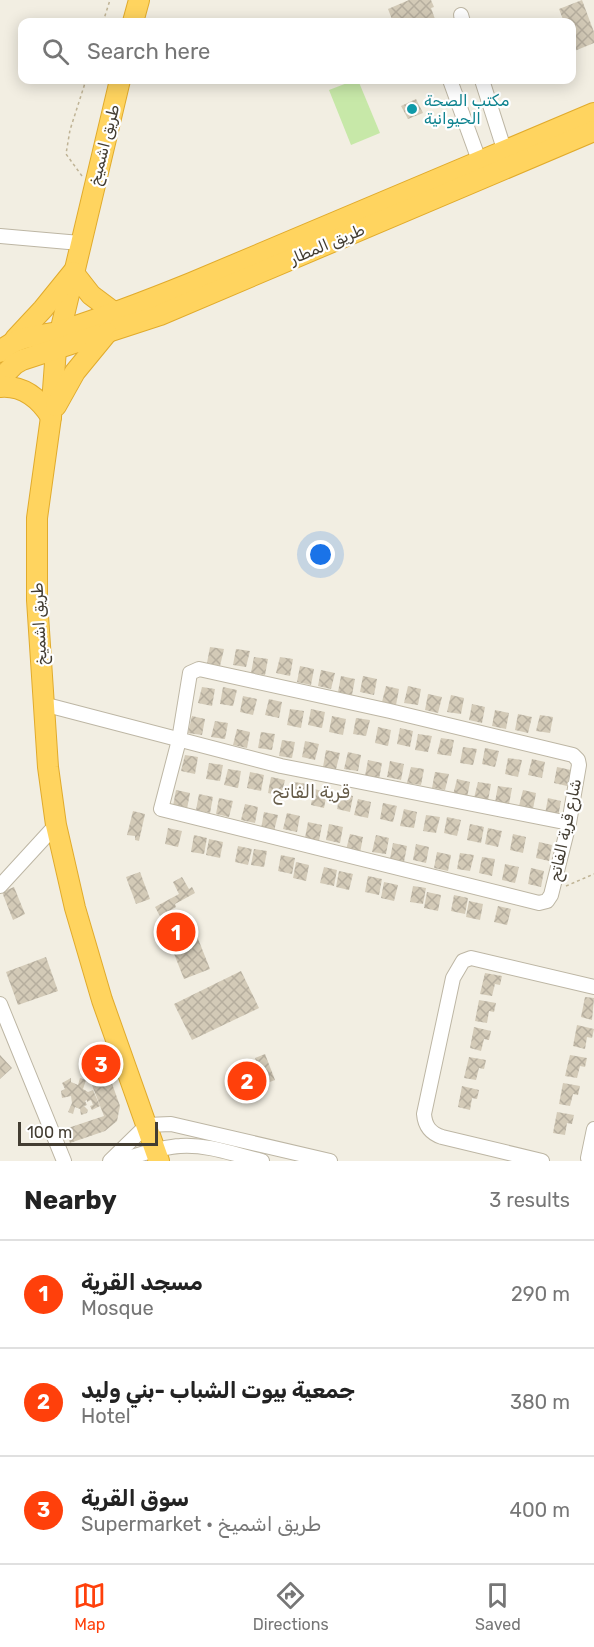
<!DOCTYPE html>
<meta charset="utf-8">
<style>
:root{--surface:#fff;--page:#f2f2f2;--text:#222;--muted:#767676;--line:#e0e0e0;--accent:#ff400b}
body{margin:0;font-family:Rubik,Cairo,sans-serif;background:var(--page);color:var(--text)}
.scale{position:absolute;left:18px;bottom:15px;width:140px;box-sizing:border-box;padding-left:6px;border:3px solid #433d32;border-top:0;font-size:16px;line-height:21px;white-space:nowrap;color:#433d32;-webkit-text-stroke:4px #fff;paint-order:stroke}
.you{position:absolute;left:321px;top:555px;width:21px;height:21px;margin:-15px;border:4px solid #fff;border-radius:50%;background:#1a73e8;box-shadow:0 0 0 9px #1a73e833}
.badge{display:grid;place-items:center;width:39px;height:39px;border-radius:50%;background:var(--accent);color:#fff;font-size:20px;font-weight:700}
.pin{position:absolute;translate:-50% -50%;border:3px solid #fff;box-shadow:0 2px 6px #0006}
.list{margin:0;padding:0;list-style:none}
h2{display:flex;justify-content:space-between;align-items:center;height:78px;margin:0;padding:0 24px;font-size:26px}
h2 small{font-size:20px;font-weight:400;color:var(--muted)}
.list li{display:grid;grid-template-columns:39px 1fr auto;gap:18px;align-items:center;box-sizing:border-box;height:108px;padding:0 24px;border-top:2px solid var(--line)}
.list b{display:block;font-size:22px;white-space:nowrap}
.list p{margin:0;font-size:20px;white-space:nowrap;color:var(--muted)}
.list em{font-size:20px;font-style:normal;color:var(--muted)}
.icon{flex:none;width:33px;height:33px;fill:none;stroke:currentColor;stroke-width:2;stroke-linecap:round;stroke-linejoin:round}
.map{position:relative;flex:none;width:594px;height:1161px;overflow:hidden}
.search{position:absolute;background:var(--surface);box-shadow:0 3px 15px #0003;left:18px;right:18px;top:18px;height:66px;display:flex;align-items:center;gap:15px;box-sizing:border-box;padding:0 21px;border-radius:12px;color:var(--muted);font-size:22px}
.sheet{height:402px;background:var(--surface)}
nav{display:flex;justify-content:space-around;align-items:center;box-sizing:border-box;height:84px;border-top:2px solid var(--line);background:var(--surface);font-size:16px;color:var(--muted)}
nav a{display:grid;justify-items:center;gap:3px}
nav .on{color:var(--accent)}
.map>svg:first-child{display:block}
.grass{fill:#c7e8a8}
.building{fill:url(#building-cross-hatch)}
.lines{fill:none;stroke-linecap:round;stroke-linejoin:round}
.minor-casing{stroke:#bdb6a4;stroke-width:16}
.highway-casing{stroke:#e1ab2c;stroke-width:22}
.path{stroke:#bfb395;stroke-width:1.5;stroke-dasharray:3 3;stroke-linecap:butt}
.minor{stroke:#fff;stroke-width:14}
.highway{stroke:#ffd45f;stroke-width:20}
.culture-dot{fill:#0f9aa8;stroke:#fff;stroke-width:2}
.labels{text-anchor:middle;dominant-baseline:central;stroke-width:4.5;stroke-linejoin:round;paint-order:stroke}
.culture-label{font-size:16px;fill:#0d838f;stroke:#fff;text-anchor:start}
.street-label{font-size:16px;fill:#433d32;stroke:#fff}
.neighbourhood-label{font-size:18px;fill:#665c49;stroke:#fff}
</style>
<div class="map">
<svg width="594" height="1161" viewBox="0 0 594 1161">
<defs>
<pattern id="building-cross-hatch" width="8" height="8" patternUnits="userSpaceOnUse" patternTransform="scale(1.5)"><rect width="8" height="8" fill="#d3cab7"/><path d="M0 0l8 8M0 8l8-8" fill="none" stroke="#b6ae9e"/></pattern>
</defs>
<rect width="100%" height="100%" fill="#f2eee2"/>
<polygon class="grass" points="355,80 358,80 380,133 351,145 329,90"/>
<g class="building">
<polygon points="409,0 431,0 434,7 431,8 435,19 427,22 393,22 388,9"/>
<polygon points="582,0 594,32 594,43 572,52 572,22 564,22 559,9"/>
<polygon points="416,99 423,113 408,119 401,106"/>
<polygon points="210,647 224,649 220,666 207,663"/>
<polygon points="236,649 250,651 246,667 233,665"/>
<polygon points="254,657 268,659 265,675 251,673"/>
<polygon points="280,657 293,659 290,676 276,673"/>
<polygon points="300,666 314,669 311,685 297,682"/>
<polygon points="321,670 335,673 331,689 318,686"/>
<polygon points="341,676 355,679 352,695 338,692"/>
<polygon points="363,676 377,679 374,695 360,692"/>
<polygon points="386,686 399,689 396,705 382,702"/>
<polygon points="408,686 421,689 418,705 404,703"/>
<polygon points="202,687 215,689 212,706 198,703"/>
<polygon points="223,687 237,690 233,706 220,704"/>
<polygon points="428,694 442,697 438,713 425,710"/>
<polygon points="451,695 464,698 461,714 447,712"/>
<polygon points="243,696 257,699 253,715 240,712"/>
<polygon points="269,699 282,702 279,718 265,715"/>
<polygon points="472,704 485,707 482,723 469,720"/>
<polygon points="290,709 304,711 301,728 287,725"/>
<polygon points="311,709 325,712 322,728 308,725"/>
<polygon points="495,710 509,713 506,729 492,726"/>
<polygon points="518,714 532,717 528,733 515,730"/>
<polygon points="540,715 553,717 550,733 536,731"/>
<polygon points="192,716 205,719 202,735 188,733"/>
<polygon points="332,716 346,719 343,735 329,732"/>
<polygon points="356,718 370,720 366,736 353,734"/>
<polygon points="215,721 228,723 225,739 211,737"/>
<polygon points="378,727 391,730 388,746 375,743"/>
<polygon points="400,728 413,731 410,747 397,744"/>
<polygon points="237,729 250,732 247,748 233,745"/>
<polygon points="261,732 275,734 272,750 258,748"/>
<polygon points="418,734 432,736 428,752 415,750"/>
<polygon points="441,738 454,740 451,756 437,754"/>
<polygon points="282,740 295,742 292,758 279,756"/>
<polygon points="305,741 319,744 315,760 302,757"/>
<polygon points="463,747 477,749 473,765 460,763"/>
<polygon points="485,748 499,751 495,767 482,764"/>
<polygon points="326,750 340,753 336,769 323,767"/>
<polygon points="348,752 361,755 358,771 344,769"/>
<polygon points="185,755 198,757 195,774 181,771"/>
<polygon points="508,758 522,760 518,777 505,774"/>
<polygon points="532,759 545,762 542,778 528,775"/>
<polygon points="368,760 382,763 379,779 365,776"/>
<polygon points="390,761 404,764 401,780 387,777"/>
<polygon points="209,763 223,765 220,781 206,779"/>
<polygon points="411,767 424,769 421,785 407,783"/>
<polygon points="557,767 571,770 567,786 554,783"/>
<polygon points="228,769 241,771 238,788 224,785"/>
<polygon points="250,772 264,775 261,791 247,788"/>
<polygon points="435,772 449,774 445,790 432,788"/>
<polygon points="271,777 285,780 281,796 268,793"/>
<polygon points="457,779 470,782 467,798 453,795"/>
<polygon points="294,782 307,784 304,800 291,798"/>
<polygon points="478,782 491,784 488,801 474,798"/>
<polygon points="498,786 512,788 509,804 495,802"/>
<polygon points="314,789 327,792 324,808 311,805"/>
<polygon points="176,790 190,793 187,809 173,806"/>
<polygon points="523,790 536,793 533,809 519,806"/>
<polygon points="340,793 353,796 350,812 337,809"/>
<polygon points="199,794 213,797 210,813 196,810"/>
<polygon points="219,798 233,801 229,817 216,814"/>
<polygon points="548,798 561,801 558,817 545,814"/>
<polygon points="358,799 371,802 368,818 354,815"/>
<polygon points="383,803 397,806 393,822 380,819"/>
<polygon points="245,804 258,807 255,823 241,820"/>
<polygon points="404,809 417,812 414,828 400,826"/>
<polygon points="133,811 145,814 139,841 135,840 135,836 127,835"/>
<polygon points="264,812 278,815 274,831 261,829"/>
<polygon points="287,813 300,816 297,832 283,829"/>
<polygon points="426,815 440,817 436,833 423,831"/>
<polygon points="447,817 461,820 457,836 444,833"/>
<polygon points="308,822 322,825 319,841 305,838"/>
<polygon points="329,824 343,827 340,843 326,840"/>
<polygon points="470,824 484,827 481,843 467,840"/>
<polygon points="168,828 182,831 178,847 165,844"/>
<polygon points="488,828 502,831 498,847 485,844"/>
<polygon points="350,834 363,837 360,853 346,850"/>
<polygon points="513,834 526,837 523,853 510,850"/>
<polygon points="194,835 207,838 204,854 191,852"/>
<polygon points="376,835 389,838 386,854 372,852"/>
<polygon points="209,839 223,842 220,858 206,855"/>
<polygon points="539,842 552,845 549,861 536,858"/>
<polygon points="393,843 407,846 404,862 390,859"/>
<polygon points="416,844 429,847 426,863 413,860"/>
<polygon points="238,846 252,849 248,865 235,862"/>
<polygon points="254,849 267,851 264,867 251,865"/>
<polygon points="437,852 451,855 448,871 434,868"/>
<polygon points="460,853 474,855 470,871 457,869"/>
<polygon points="281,855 295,858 292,874 278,871"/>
<polygon points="482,857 495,859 492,876 479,873"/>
<polygon points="296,862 309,865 306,881 293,878"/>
<polygon points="505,864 519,867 515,883 502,880"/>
<polygon points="324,867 337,870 334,886 320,883"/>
<polygon points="531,868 544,871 541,887 528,884"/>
<polygon points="339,871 353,874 349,890 336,887"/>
<polygon points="140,872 150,899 136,904 126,877"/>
<polygon points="368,876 382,879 379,895 365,892"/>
<polygon points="182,877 189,889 192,887 195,893 175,904 176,907 160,916 155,907 179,894 173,882"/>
<polygon points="384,882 398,885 394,901 381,898"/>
<polygon points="413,886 426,888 423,904 410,902"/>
<polygon points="14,887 25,914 13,920 2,892"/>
<polygon points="427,892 441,895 438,911 424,908"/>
<polygon points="454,895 468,898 465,914 451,911"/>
<polygon points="469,901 483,904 480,920 466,917"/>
<polygon points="498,906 511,909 507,925 494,922"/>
<polygon points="189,916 210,969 184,979 163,926"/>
<polygon points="46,957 58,991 18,1005 6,972"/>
<polygon points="241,971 259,1008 192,1040 174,1004"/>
<polygon points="485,973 502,976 500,985 495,984 492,996 480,994"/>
<polygon points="585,997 594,998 592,1020 581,1017"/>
<polygon points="479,1000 496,1003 494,1012 489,1011 487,1023 475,1021"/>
<polygon points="577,1025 594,1029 592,1038 587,1037 585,1049 573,1046"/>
<polygon points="474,1027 491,1031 489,1040 484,1039 481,1051 470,1048"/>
<polygon points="99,1047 120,1106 117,1121 105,1131 70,1143 65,1129 104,1116 80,1054"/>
<polygon points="265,1054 275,1080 267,1083 268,1085 237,1095 232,1079 249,1073 251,1080 254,1079 255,1082 258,1081 256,1076 261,1074 255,1058"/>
<polygon points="0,1055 12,1068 0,1079"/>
<polygon points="570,1055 587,1058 585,1067 580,1066 577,1078 565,1076"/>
<polygon points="469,1057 486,1060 484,1069 479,1068 476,1080 464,1078"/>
<polygon points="71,1078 71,1082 78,1085 80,1078 86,1080 83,1089 88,1092 93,1090 100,1106 92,1110 90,1106 93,1105 91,1100 87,1102 87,1100 85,1101 87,1105 84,1106 88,1110 87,1113 81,1115 80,1109 75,1107 73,1114 68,1112 72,1103 71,1096 62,1098 61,1091 65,1089 62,1083"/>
<polygon points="563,1083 580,1086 578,1095 573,1094 570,1106 559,1104"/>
<polygon points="462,1086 479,1090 477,1099 472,1098 470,1110 458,1107"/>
<polygon points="557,1112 574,1115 572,1124 567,1123 565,1135 553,1133"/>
</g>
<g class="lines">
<g class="minor-casing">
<g id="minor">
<polyline points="461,15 463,22"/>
<polyline points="450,80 480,163"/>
<polyline points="482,80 505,152"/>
<polyline points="0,236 80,243"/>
<polygon points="199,669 390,711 573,755 578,760 579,765 569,823 551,895 547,901 539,903 161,809 179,740 190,673"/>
<polyline points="43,704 281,766 569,823"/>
<polyline points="0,886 56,825"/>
<polyline points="0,1004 64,1161"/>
<polyline points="110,1161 147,1125 171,1124 330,1161"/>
<path d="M117,1161C137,1156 159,1147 180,1146C208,1144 236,1155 262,1161"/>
<path d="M542,1161L442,1137C430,1133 425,1126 424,1114L453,978L463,961L471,958L594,987"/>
<polyline points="590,1161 588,1158 594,1129"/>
</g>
</g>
<g class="highway-casing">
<g id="highway">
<polyline points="133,22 139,0"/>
<polyline points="120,80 56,349 51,417 37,518 37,600 48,767 56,825 75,908 102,1000 159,1161"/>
<polyline points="15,339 43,309 73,272 91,295 115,313"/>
<path d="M0,352C19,333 41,338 64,330C107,316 149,300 191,283L594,113"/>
<polyline points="0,379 15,364 22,360 160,315 594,131"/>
<path d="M0,387C23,385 39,398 51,417"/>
<polyline points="56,406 75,372 107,333"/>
</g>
</g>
<g class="path">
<polyline points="103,22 110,0"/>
<polyline points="82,176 66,154 70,130 86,80"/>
<polyline points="566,886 594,874"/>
</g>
<use href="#minor" class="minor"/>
<use href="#highway" class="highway"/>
</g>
<circle class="culture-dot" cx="412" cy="109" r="6"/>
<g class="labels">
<g class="culture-label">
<text x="424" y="100">مكتب الصحة<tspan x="424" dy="18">الحيوانية</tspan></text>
</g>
<g class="street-label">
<text transform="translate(104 145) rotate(-76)">طريق اشميخ</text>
<text transform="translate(327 244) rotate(-23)">طريق المطار</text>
<text transform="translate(39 624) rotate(-93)">طريق اشميخ</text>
<text transform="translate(565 830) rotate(-78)">شارع قرية الفاتح</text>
</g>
<g class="neighbourhood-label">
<text x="311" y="792">قرية الفاتح</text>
</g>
</g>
</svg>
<div class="scale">100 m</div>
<div class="you"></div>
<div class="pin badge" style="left:176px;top:932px">1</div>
<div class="pin badge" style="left:247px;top:1081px">2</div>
<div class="pin badge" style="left:101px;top:1064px">3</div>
<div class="search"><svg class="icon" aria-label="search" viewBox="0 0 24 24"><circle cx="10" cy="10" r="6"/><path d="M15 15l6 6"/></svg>Search here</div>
</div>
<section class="sheet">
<h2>Nearby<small>3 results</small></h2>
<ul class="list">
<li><span class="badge">1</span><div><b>مسجد القرية</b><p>Mosque</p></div><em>290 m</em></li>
<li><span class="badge">2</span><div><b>جمعية بيوت الشباب -بني وليد</b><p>Hotel</p></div><em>380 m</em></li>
<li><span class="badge">3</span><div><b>سوق القرية</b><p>Supermarket · طريق اشميخ</p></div><em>400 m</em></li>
</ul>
</section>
<nav>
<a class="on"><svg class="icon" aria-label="map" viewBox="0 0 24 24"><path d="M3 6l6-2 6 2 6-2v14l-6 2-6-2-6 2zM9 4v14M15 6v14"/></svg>Map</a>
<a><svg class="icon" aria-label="directions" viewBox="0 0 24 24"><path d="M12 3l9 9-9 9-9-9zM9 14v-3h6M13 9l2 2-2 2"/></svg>Directions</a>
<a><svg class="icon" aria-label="saved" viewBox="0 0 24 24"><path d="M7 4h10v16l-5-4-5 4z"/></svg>Saved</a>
</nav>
